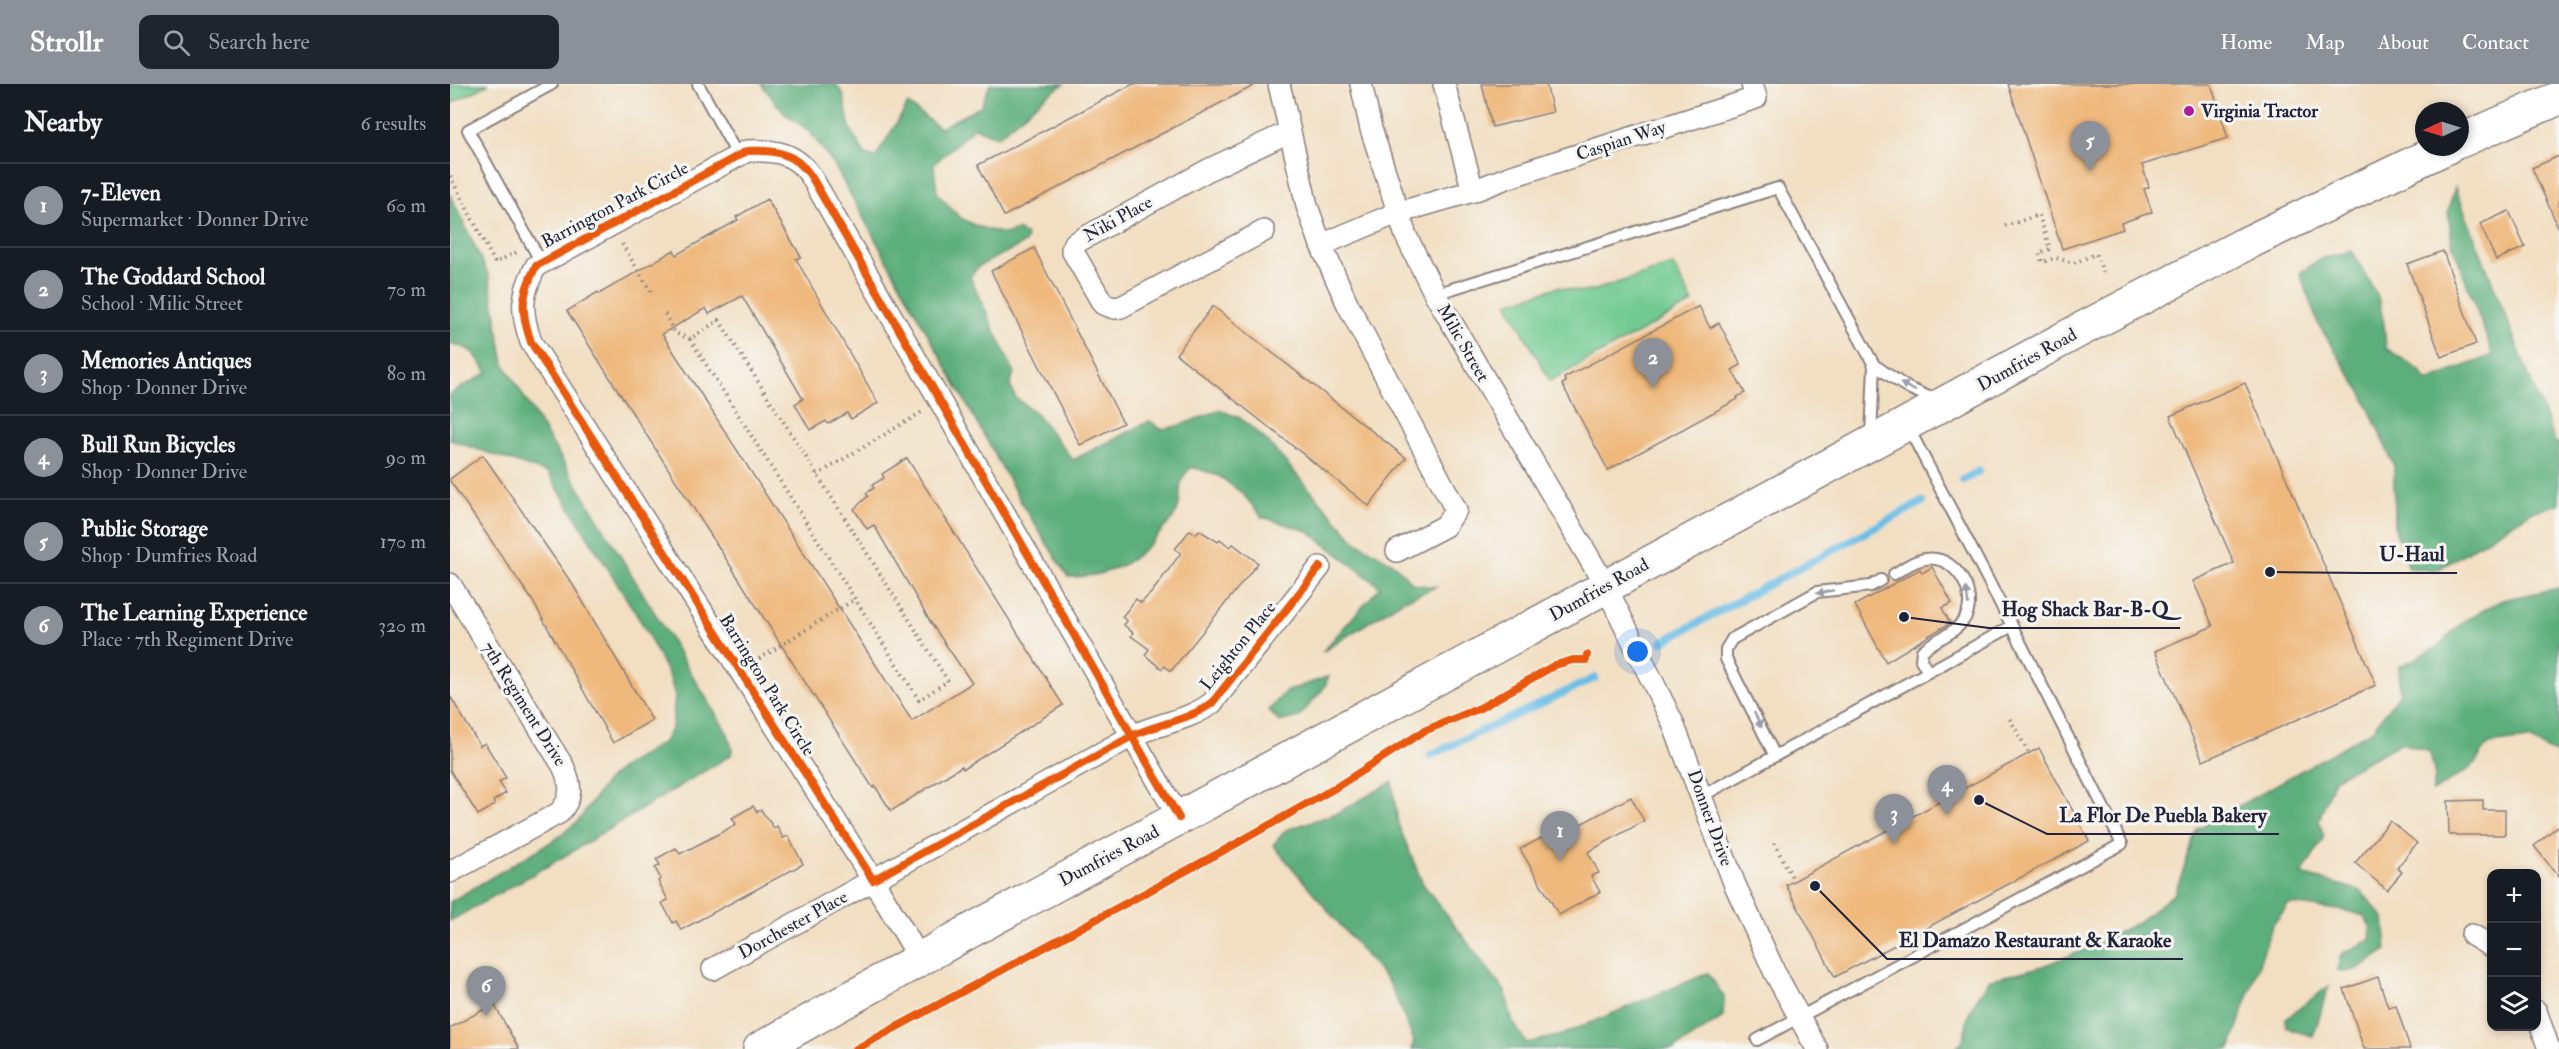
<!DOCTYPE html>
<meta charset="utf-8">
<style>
:root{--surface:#171b24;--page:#20242c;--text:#f1f3f6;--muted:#9ea1a6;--line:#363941;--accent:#8c9099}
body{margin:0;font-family:"IM FELL Double Pica",serif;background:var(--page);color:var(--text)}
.controls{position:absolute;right:18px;bottom:18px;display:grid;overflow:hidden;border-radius:12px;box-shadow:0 3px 9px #0003}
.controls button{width:54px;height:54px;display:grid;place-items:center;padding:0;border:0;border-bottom:2px solid var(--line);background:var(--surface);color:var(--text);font:30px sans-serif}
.compass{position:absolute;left:1965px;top:18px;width:54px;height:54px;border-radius:50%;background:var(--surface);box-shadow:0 3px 9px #0003;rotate:266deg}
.you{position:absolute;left:1188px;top:568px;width:21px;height:21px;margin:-15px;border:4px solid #fff;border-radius:50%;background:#1a73e8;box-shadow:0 0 0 9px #1a73e833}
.badge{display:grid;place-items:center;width:39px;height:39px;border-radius:50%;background:var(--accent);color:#fff;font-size:20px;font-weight:700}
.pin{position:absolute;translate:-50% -50px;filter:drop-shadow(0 2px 3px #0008)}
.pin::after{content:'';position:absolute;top:32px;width:21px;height:18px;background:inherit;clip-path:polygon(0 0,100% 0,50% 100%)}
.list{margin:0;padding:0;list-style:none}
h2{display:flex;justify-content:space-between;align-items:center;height:78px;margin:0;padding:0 24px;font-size:26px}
h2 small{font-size:20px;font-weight:400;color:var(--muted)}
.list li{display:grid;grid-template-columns:39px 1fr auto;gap:18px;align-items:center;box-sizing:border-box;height:84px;padding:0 24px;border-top:2px solid var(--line)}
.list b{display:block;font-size:22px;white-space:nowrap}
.list p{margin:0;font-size:20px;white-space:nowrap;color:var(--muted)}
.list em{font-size:20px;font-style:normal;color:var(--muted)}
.icon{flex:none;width:33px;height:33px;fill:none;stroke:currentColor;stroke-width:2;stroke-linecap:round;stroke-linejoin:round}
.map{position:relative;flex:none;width:2109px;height:965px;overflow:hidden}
header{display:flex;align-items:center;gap:36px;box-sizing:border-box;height:84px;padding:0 30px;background:var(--accent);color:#fff}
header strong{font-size:28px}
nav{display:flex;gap:33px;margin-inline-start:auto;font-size:21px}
.search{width:420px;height:54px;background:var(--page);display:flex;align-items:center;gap:15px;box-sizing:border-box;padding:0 21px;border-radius:12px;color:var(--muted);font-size:22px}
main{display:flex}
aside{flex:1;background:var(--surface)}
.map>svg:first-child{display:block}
.green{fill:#71ca91;stroke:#4a7666;stroke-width:1.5}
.forest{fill:#5cae7b;stroke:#3f685b;stroke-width:1.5}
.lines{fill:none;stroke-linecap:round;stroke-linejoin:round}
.stream{stroke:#6abde6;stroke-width:8}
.building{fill:#efb87c}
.lane-casing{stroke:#8a807e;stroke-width:14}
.street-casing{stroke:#8a807e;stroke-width:24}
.primary-casing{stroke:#8a807e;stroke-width:36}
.path{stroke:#8a807e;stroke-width:4;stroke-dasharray:1.5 4.5;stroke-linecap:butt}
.lane{stroke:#fff;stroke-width:10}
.street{stroke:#fff;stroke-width:21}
.primary{stroke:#fff;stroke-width:33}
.cycleway-casing{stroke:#f6f6f2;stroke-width:11}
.cycleway{stroke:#e8590c;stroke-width:8}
.oneway{fill:#9c9ca7}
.poi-dot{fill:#b5179e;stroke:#f6f6f2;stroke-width:2}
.labels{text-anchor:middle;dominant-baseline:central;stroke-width:6;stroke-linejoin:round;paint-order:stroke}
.poi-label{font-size:18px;font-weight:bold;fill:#22223b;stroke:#f6f6f2;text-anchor:start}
.street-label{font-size:18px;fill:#22223b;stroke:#f6f6f2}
.leader{fill:none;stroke:#22223b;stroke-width:2}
.callout-dot{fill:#22223b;stroke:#f6f6f2;stroke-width:2}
.callout-label{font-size:20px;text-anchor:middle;font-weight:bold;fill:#22223b;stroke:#f6f6f2;stroke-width:6;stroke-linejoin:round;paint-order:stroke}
</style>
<header>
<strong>Strollr</strong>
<div class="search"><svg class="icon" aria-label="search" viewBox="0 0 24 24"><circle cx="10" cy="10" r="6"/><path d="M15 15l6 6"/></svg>Search here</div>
<nav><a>Home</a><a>Map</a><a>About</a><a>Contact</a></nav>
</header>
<main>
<aside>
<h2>Nearby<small>6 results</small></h2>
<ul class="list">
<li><span class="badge">1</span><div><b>7-Eleven</b><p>Supermarket · Donner Drive</p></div><em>60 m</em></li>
<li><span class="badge">2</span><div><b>The Goddard School</b><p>School · Milic Street</p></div><em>70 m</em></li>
<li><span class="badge">3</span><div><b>Memories Antiques</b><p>Shop · Donner Drive</p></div><em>80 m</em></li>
<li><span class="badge">4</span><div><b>Bull Run Bicycles</b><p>Shop · Donner Drive</p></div><em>90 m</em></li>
<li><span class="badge">5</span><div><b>Public Storage</b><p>Shop · Dumfries Road</p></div><em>170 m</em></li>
<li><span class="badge">6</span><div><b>The Learning Experience</b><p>Place · 7th Regiment Drive</p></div><em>320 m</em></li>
</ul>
</aside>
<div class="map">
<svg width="2109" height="965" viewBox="0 0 2109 965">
<rect width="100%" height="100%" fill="#f6f6f2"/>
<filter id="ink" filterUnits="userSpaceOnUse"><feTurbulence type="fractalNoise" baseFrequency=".0167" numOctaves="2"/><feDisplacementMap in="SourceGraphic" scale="12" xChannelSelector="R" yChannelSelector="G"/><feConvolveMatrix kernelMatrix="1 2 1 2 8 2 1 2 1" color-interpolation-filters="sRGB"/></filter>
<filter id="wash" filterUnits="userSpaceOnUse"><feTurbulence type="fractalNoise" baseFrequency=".008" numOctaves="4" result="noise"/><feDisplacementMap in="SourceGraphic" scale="24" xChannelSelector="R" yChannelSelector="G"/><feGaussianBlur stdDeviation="1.35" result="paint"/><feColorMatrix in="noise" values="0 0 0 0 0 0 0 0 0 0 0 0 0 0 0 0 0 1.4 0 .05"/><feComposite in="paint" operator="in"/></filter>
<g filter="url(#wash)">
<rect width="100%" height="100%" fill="#f2dfc2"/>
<g class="green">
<polygon points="0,0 39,0 2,19"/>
<polygon points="1223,181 1243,219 1100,297 1057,219 1108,203 1132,208 1145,206"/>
</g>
<g class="forest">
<path d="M311,0H386L393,10L400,44L415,71L426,73L458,20L490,44L531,22L540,0H614L596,12L547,53L525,43L484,80L487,109L509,133L526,142L554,150L568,146L577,152L575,159L529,182L520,193L564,288L560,302L566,314L587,330L623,376L700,337L711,345L728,342L770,326L790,334L817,357L905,457L944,480L963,500L986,503L952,517L872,568L930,503L858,447L812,433L793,410L769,392L742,383C725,398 733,406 728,425C726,432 719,439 714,444C686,478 662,493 618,493L571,418L384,81L360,48L334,29Z"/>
<polygon points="2005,103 2105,358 2109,360 2109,420 2081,428 1986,487 1959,484 1944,442 1944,382 1913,311 1868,240 1850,189 1870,175 1902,167 1928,213 1934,240 1936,264 1969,286 1977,297 2043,271 2002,159 1998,127"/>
<path d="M0,110L39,192L54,280L278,650L282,665L281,671L108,776L0,837V818L106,755L128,737L156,698L171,684L214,658L222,643L225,612L220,594L193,541L98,389L0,356V310L37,289C28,273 20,261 0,260Z"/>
<path d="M2109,504V672L2079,655L2039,660L2021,684L1982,708L1985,693L1980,668L1951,659L1884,695L1869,736L1874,753L1852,790L1911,807L1934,834L1937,866C1918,876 1909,892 1887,886L1891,870L1921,856L1920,842L1914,832L1897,827L1839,820L1822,842L1780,965H1505L1513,956L1520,926L1539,896L1590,883L1642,863L1688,838L1725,809L1748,745L1921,647L1950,609L1949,583L1986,564L2015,536L2052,516Z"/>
<polygon points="879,592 874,604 849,633 829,638 819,626 835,608"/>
<polygon points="942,698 948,740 973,800 1055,907 1062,936 1076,959 1109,952 1258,889 1274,913 1273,933 1224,965 961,965 964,957 940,900 823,761 836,746 887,729"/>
<path d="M1879,902C1872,919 1870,935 1863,952L1842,946L1836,942L1835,935Z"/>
</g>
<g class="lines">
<g class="stream">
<polyline points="1513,396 1529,387"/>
<polyline points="1212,558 1472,418"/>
<polyline points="981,671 1145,594"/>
</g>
</g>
<g id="blocks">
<g class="building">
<polygon points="683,0 807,0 554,132 528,81"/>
<polygon points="1032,0 1096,0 1103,28 1042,43"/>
<polygon points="1558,0 1761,0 1778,54 1692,81 1699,103 1694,105 1702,128 1671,139 1673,145 1612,165"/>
<polygon points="2109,72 2109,145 2082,84"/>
<polygon points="317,115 351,173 346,175 428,319 401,335 397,329 378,340 376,337 360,346 345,320 353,315 292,212 259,230 256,224 212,250 462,637 522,599 481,539 424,441 417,445 404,425 418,412 416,409 424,404 422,401 434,394 432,390 457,374 613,621 513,685 512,682 441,727 425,702 423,704 117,227 148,208 149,210 224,166 226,171 288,136 286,133"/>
<polygon points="2059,127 2075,163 2046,176 2030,140"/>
<polygon points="584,164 673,339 630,361 541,187"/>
<polygon points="1993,167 2026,260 1991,273 1957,180"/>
<polygon points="763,222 956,374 919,422 726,270"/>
<polygon points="1249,222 1260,244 1269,239 1291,281 1282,286 1295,309 1287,313 1288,315 1158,386 1112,300 1116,298 1114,294"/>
<polygon points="1795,299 1926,601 1753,677 1705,567 1763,542 1743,497 1784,479 1720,332"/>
<polygon points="33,371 123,501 202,636 163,659 82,516 0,397 0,395"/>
<polygon points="740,446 746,450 749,446 768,458 770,455 780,463 783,460 808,479 721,587 714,582 712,585 695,571 699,565 681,552 683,549 674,541 677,537 672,533 686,515 691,519 702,508 731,469 725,465"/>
<polygon points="1482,483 1502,519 1492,524 1500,539 1436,578 1405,521 1470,485 1472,489"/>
<polygon points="0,612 30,662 35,659 56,694 49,698 56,709 43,717 45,721 28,731 0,686"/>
<polygon points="1589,664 1639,757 1385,893 1336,801"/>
<polygon points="1181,713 1194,737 1138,768 1149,789 1141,792 1150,808 1109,831 1070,765 1109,745 1116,748"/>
<polygon points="2033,716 2033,726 2055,726 2055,751 1999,751 1998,717"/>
<polygon points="303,722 307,728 311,726 324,744 327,742 333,754 338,752 353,780 231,846 226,837 223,839 212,819 218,816 208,797 211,795 205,784 210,781 206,775 226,764 230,770 274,747 286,740 282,734"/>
<polygon points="1940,737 1967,759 1947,784 1952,788 1937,806 1905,779"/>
<polygon points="2109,741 2109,793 2084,762"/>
<polygon points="1928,893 1938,923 1946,921 1960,965 1914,965 1894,905"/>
<polygon points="44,920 69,965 0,965 0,944"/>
</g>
</g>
</g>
<g filter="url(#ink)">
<use href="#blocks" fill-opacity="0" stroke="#8a807e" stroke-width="1.5"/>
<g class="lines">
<g class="lane-casing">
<g id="lane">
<polyline points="248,0 288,72"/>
<polyline points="91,178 18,46 102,0"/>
<polyline points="985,210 1328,104 1424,281 1458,304 1486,316"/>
<polyline points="1421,353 1424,281"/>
<path d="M1444,490C1457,482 1470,472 1486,475C1511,479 1529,516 1513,537C1504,550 1484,556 1472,567L1471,576L1478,588"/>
<polyline points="1325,672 1276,575 1276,565 1282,555 1367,508 1421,502 1431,496"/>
<polyline points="1252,712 1562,542"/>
<polyline points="1307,956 1672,760 1562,542 1458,343"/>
</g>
</g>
<g class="street-casing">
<g id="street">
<polyline points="829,0 857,122 871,161 898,221 1006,426 995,442 947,467"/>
<polyline points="911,0 921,45 956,152 985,210 1155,501 1222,637 1285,801 1325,889 1367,965"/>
<polyline points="994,0 1023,107"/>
<polyline points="814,147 671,223 664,224 653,220 622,166 625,159 760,85 839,48"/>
<polyline points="871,161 947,129 1023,107 1059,93 1306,14 1302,0"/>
<path d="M0,500L113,682C122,701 123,714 109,729L0,788"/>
<path d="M729,734L682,652L361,92C344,68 325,66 297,67L86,182C71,211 70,226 81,258L423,796L682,652C709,639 738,637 762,619L870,483"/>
<polyline points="2022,851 2042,863"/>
<polyline points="263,885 423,796 470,875"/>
<polyline points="2086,927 2099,965"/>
</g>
</g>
<g class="primary-casing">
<g id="primary">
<polyline points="2010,57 2109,14"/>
<polyline points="310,965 520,847 1628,247 1793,161 1997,63"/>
</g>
</g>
<g class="path">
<polyline points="0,92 45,179 67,168"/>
<polyline points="1555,142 1589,131 1600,165 1589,169 1592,178 1606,174 1624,179 1646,170 1653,188"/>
<polyline points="172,160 203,211"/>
<polyline points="215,230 225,249 240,255"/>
<polygon points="269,236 498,597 469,616 240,255"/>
<polyline points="367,391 472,328"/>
<polyline points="309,575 405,515"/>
<polyline points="1560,635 1578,668"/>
<polyline points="1324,759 1343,795"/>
</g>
<use href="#lane" class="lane"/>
<use href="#street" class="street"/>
<use href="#primary" class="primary"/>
<g class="cycleway-casing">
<g id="cycleway">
<path d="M729,734L682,652L361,92C344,68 325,66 297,67L86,182C71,211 70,226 81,258L423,796L682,652C709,639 738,637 762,619L870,483"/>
<polyline points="406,965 782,762 885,704 974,647 1030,624 1105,581 1123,576 1136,576 1137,571"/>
</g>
</g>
<use href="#cycleway" class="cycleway"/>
</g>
<defs><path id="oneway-solid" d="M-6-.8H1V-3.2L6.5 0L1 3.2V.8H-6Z" transform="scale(1.5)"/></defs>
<g class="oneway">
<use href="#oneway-solid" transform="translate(1458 303) rotate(-153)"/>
<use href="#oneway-solid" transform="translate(1375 508) rotate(169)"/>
<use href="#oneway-solid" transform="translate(1517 512) rotate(-99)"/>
<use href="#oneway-solid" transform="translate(1308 636) rotate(63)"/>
</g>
</g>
<circle class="poi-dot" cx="1739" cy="27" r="6"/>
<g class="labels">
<g class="poi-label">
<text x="1751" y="27">Virginia Tractor</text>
</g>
<g class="street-label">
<text transform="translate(1171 57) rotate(-18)">Caspian Way</text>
<text transform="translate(165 121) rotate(-28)">Barrington Park Circle</text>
<text transform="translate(668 135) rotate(-29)">Niki Place</text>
<text transform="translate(1013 259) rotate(60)">Milic Street</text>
<text transform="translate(1577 276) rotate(-29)">Dumfries Road</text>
<text transform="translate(1149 506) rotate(-29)">Dumfries Road</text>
<text transform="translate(788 562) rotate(-51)">Leighton Place</text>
<text transform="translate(317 601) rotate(58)">Barrington Park Circle</text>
<text transform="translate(74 620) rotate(58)">7th Regiment Drive</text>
<text transform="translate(1260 734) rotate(70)">Donner Drive</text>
<text transform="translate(659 772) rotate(-28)">Dumfries Road</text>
<text transform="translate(343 841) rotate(-29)">Dorchester Place</text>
</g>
</g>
<path class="leader" d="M1820 488L1917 489H2007M1454 533L1539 544H1730M1529 716L1597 750H1829M1365 802L1437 875H1733"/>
<g class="callout-dot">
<circle cx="1820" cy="488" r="6"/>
<circle cx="1454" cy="533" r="6"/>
<circle cx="1529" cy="716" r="6"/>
<circle cx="1365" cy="802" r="6"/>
</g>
<g class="callout-label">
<text x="1962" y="477">U-Haul</text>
<text x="1635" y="532">Hog Shack Bar-B-Q</text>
<text x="1713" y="738">La Flor De Puebla Bakery</text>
<text x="1585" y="863">El Damazo Restaurant &amp; Karaoke</text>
</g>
</svg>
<div class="controls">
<button>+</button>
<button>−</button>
<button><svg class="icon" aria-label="layers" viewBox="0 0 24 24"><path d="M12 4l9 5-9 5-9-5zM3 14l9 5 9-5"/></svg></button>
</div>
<svg class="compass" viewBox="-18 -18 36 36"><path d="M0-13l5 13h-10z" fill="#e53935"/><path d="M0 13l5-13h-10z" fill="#9ea1a6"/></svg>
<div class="you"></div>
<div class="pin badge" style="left:1110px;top:777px">1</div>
<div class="pin badge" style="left:1203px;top:304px">2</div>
<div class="pin badge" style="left:1444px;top:760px">3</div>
<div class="pin badge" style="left:1497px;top:731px">4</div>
<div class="pin badge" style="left:1640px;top:87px">5</div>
<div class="pin badge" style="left:36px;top:932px">6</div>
</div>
</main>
